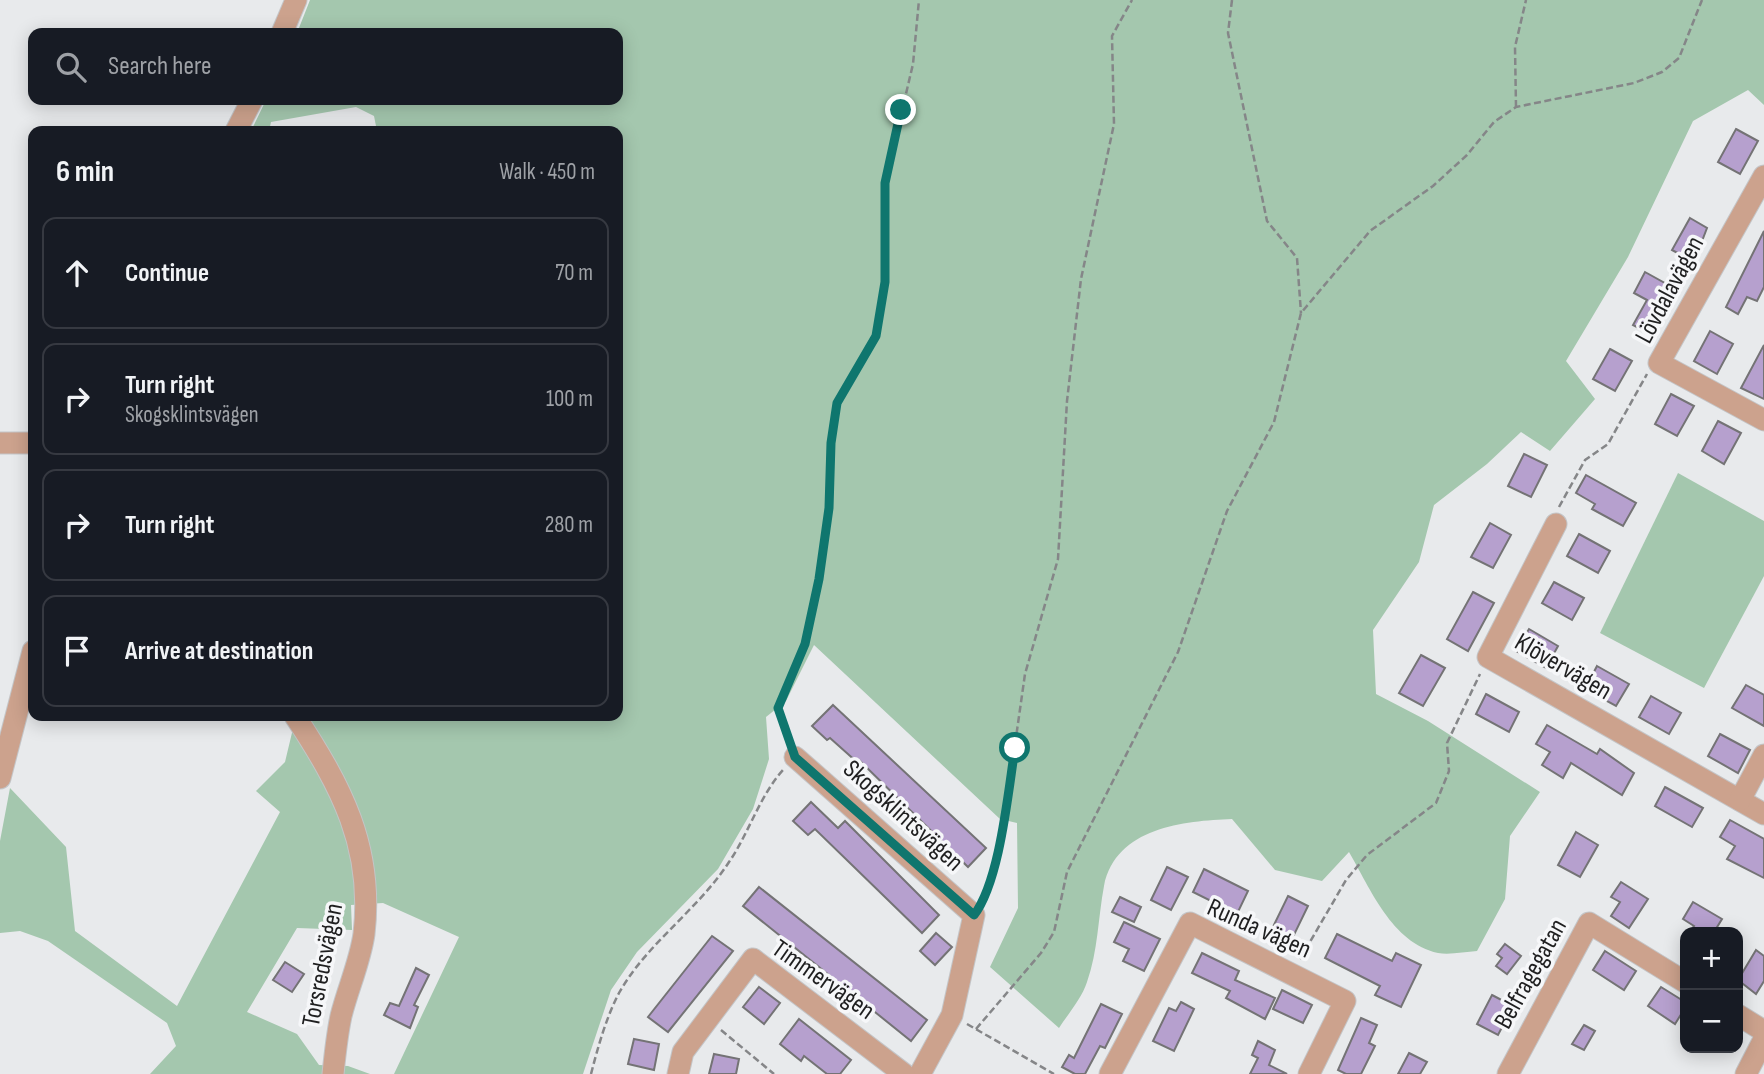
<!DOCTYPE html>
<meta charset="utf-8">
<style>
:root{--surface:#171b24;--page:#242831;--text:#f1f3f6;--muted:#9ea1a6;--line:#363941}
body{margin:0;font-family:"Sofia Sans Condensed",sans-serif;background:var(--page);color:var(--text)}
.controls{position:absolute;right:21px;bottom:21px;display:grid;overflow:hidden;border-radius:14px;box-shadow:0 4px 18px #0003}
.controls button{width:63px;height:63px;display:grid;place-items:center;padding:0;border:0;border-bottom:2px solid var(--line);background:var(--surface);color:var(--text);font:35px sans-serif}
.stop{position:absolute;width:21px;height:21px;margin:-16px;border:5px solid #0f766e;border-radius:50%;background:#fff}
.stop.end{background:#0f766e;border-color:#fff;box-shadow:0 2px 7px #0008}
.list{margin:0;padding:0;list-style:none}
h2{display:flex;justify-content:space-between;align-items:center;height:91px;margin:0;padding:0 28px;font-size:30px}
h2 small{font-size:23px;font-weight:400;color:var(--muted)}
.list li{display:grid;grid-template-columns:46px 1fr auto;gap:21px;align-items:center;box-sizing:border-box;height:112px;margin:0 14px 14px;padding:0 14px;border:2px solid var(--line);border-radius:14px}
.list b{display:block;font-size:26px;white-space:nowrap}
.list p{margin:0;font-size:23px;white-space:nowrap;color:var(--muted)}
.list em{font-size:23px;font-style:normal;color:var(--muted)}
.icon{flex:none;width:38px;height:38px;fill:none;stroke:currentColor;stroke-width:2;stroke-linecap:round;stroke-linejoin:round}
.map{position:relative;flex:none;width:1764px;height:1074px;overflow:hidden}
.search{position:absolute;background:var(--surface);box-shadow:0 4px 18px #0003;left:28px;top:28px;width:595px;height:77px;display:flex;align-items:center;gap:18px;box-sizing:border-box;padding:0 24px;border-radius:14px;color:var(--muted);font-size:26px}
.panel{position:absolute;background:var(--surface);box-shadow:0 4px 18px #0003;left:28px;top:126px;width:595px;height:595px;border-radius:14px}
.map>svg:first-child{display:block}
.green{fill:#a4c7ae}
.building{fill:#b6a0ce;stroke:#747375;stroke-width:2}
.lines{fill:none;stroke-linecap:round;stroke-linejoin:round}
.minor-casing{stroke:#c4c5c7;stroke-width:23}
.path{stroke:#858688;stroke-width:2.5;stroke-dasharray:7 3.5;stroke-linecap:butt}
.minor{stroke:#cca28d;stroke-width:21}
.route{stroke:#0f766e;stroke-width:9}
.labels{text-anchor:middle;dominant-baseline:central;stroke-width:7;stroke-linejoin:round;paint-order:stroke}
.street-label{font-size:26px;fill:#1f1f20;stroke:#f6f7f9}
</style>
<div class="map">
<svg width="1764" height="1074" viewBox="0 0 1764 1074">
<rect width="100%" height="100%" fill="#e8eaec"/>
<g class="green">
<path d="M310,0H1764V105L1748,90L1693,121L1628,257L1566,361L1595,399L1550,451L1521,432L1487,464L1434,505L1419,562L1373,630L1376,694L1428,721L1540,792L1510,836L1505,899L1477,951C1465,952 1449,955 1438,953C1392,943 1370,888 1349,852L1322,881L1275,870L1232,819C1184,821 1116,827 1104,886C1098,918 1098,951 1087,982C1082,998 1068,1014 1059,1028L990,967L1018,908L1017,823L1000,819L814,645L786,701L766,717L769,759L753,809L718,869L637,952L611,990L583,1074H394L459,937L383,903L351,905L352,930L297,928L247,1012L297,1034L319,1065L348,1066L370,1074H150L176,1046L167,1023L48,941L20,931L0,933V841L10,788L66,847L75,931L177,1006L280,812L256,791L285,762L296,716H618V131H377L374,116L356,107L271,122L269,131H251L266,100H618V33H297Z"/>
<polygon points="1678,473 1764,521 1764,576 1704,688 1600,633"/>
</g>
<g class="building">
<polygon points="1736,129 1758,141 1740,174 1718,162"/>
<polygon points="1690,218 1707,228 1694,262 1672,250"/>
<polygon points="1764,231 1764,287 1757,301 1747,297 1738,314 1726,307"/>
<polygon points="1645,272 1679,291 1654,336 1633,325 1647,300 1634,293"/>
<polygon points="1710,331 1733,344 1717,374 1694,361"/>
<polygon points="1764,345 1764,399 1741,388"/>
<polygon points="1610,349 1632,361 1615,391 1593,379"/>
<polygon points="1671,394 1694,406 1677,436 1655,424"/>
<polygon points="1718,421 1741,433 1724,464 1702,451"/>
<polygon points="1524,454 1547,465 1531,497 1508,486"/>
<polygon points="1586,475 1636,503 1623,526 1592,509 1595,504 1576,493"/>
<polygon points="1490,523 1511,535 1493,568 1471,557"/>
<polygon points="1579,534 1610,551 1598,573 1567,556"/>
<polygon points="1554,582 1584,598 1572,620 1542,603"/>
<polygon points="1473,592 1494,603 1468,651 1447,639"/>
<polygon points="1529,629 1558,646 1546,668 1516,651"/>
<polygon points="1421,655 1445,668 1423,706 1399,693"/>
<polygon points="1597,666 1629,684 1616,706 1585,689"/>
<polygon points="1746,685 1764,695 1764,726 1732,708"/>
<polygon points="1486,694 1519,712 1509,732 1476,714"/>
<polygon points="1651,696 1681,713 1669,734 1639,717"/>
<polygon points="833,705 986,848 968,867 860,761 858,763 830,738 827,740 812,726"/>
<polygon points="1547,725 1597,754 1600,749 1634,773 1622,795 1571,763 1563,778 1542,765 1550,752 1536,744"/>
<polygon points="1720,734 1750,750 1738,773 1708,756"/>
<polygon points="1665,787 1703,808 1692,827 1655,806"/>
<polygon points="811,802 838,828 845,821 939,915 922,933 815,829 808,835 793,821"/>
<polygon points="1730,820 1764,839 1764,878 1727,859 1735,846 1720,837"/>
<polygon points="1576,832 1598,845 1580,877 1558,865"/>
<polygon points="1167,867 1188,877 1171,910 1151,900"/>
<polygon points="1204,869 1248,891 1237,914 1193,892"/>
<polygon points="1621,882 1648,899 1629,928 1611,916 1620,902 1611,897"/>
<polygon points="759,887 927,1020 911,1041 743,906"/>
<polygon points="1288,896 1308,906 1291,941 1271,931"/>
<polygon points="1120,897 1141,907 1134,922 1112,912"/>
<polygon points="1693,902 1722,919 1714,932 1690,932 1694,926 1683,919"/>
<polygon points="1124,922 1160,939 1144,971 1123,961 1129,949 1114,942"/>
<polygon points="936,933 952,947 935,965 920,951"/>
<polygon points="1337,934 1392,961 1396,953 1421,965 1401,1007 1375,995 1380,986 1325,958"/>
<polygon points="712,936 733,951 668,1032 648,1017"/>
<polygon points="1505,944 1521,956 1507,974 1496,966 1502,958 1497,954"/>
<polygon points="1756,950 1764,956 1764,981 1756,994 1738,980"/>
<polygon points="1605,951 1636,971 1624,990 1593,970"/>
<polygon points="1202,953 1239,971 1235,980 1275,998 1265,1019 1226,998 1230,991 1192,973"/>
<polygon points="285,962 304,974 292,992 273,980"/>
<polygon points="416,968 429,975 414,1005 418,1007 410,1028 384,1015 390,1003 399,1006"/>
<polygon points="759,987 780,1003 764,1024 743,1007"/>
<polygon points="1661,987 1685,1002 1685,1008 1675,1024 1648,1006"/>
<polygon points="1282,990 1312,1005 1303,1023 1273,1009"/>
<polygon points="1492,995 1513,1006 1498,1035 1477,1024"/>
<polygon points="1181,1002 1194,1009 1174,1051 1153,1041 1169,1008 1176,1011"/>
<polygon points="1101,1004 1122,1014 1105,1048 1100,1046 1085,1074 1075,1074 1062,1067 1069,1055 1074,1058"/>
<polygon points="1361,1018 1377,1025 1369,1043 1375,1046 1361,1074 1346,1074 1338,1070"/>
<polygon points="799,1019 851,1060 840,1074 827,1074 804,1056 801,1061 780,1044"/>
<polygon points="1584,1025 1595,1031 1584,1050 1572,1044"/>
<polygon points="634,1039 659,1044 654,1070 628,1064"/>
<polygon points="1258,1041 1275,1050 1269,1065 1287,1074 1250,1074 1258,1058 1252,1055"/>
<polygon points="1409,1053 1427,1062 1420,1074 1398,1074"/>
<polygon points="714,1054 739,1059 736,1074 709,1074"/>
</g>
<g class="lines">
<g class="minor-casing">
<g id="minor">
<polyline points="282,33 296,0"/>
<polyline points="236,131 252,100"/>
<polyline points="1764,176 1659,363 1764,420"/>
<polyline points="0,443 33,443"/>
<polyline points="1556,524 1488,657 1764,814"/>
<path d="M295,716C341,786 374,847 364,934C360,962 348,988 341,1016C337,1035 335,1054 333,1074"/>
<polyline points="795,757 974,915 952,1015 920,1074"/>
<polyline points="0,778 33,651"/>
<polyline points="1740,800 1764,755"/>
<polyline points="1738,1015 1764,1031"/>
<polyline points="678,1074 683,1052 753,959 904,1074"/>
<polyline points="1110,1074 1190,923 1345,1001 1309,1074"/>
<polyline points="1508,1074 1589,923 1685,982"/>
<polyline points="1746,1074 1764,1039"/>
</g>
</g>
<g class="path">
<polyline points="1232,0 1228,33 1267,221 1297,258 1301,313"/>
<polyline points="1516,107 1515,47 1526,0"/>
<polyline points="1559,507 1585,460 1608,444 1647,374"/>
<polyline points="789,741 777,708 805,644 819,579 829,508 831,443 837,403 876,336 885,282 885,183 913,64 919,0"/>
<polyline points="984,898 1005,815 1025,674 1058,559 1067,401 1081,279 1114,124 1112,36 1132,0"/>
<polyline points="1300,959 1346,880 1367,855 1436,803 1449,771 1447,743 1480,674"/>
<polyline points="967,1024 1054,1074"/>
<polyline points="976,1029 1041,953 1054,932 1067,872 1178,652 1227,511 1274,422 1301,313 1370,231 1433,186 1467,155 1494,122 1516,107 1634,83 1662,72 1679,58 1702,0"/>
<polyline points="721,1030 774,1074"/>
<path d="M591,1074C598,1047 606,1018 619,993C647,943 698,910 729,862C749,833 759,797 783,770"/>
</g>
<use href="#minor" class="minor"/>
</g>
<g class="lines">
<path class="route" d="M901,110L885,183V282L876,336L837,403L831,443L829,508L819,579L805,644L778,708L795,757L974,915C1000,881 1008,792 1015,748"/>
</g>
<g class="labels">
<g class="street-label">
<text transform="translate(1670 290) rotate(-62)">Lövdalavägen</text>
<text transform="translate(1563 667) rotate(30)">Klövervägen</text>
<text transform="translate(903 816) rotate(42)">Skogsklintsvägen</text>
<text transform="translate(1259 929) rotate(24)">Runda vägen</text>
<text transform="translate(323 965) rotate(-79)">Torsredsvägen</text>
<text transform="translate(1531 974) rotate(-61)">Belfragegatan</text>
<text transform="translate(823 980) rotate(35)">Timmervägen</text>
</g>
</g>
</svg>
<div class="controls">
<button>+</button>
<button>−</button>
</div>
<div class="stop" style="left:1015px;top:748px"></div>
<div class="stop end" style="left:901px;top:110px"></div>
<div class="search"><svg class="icon" aria-label="search" viewBox="0 0 24 24"><circle cx="10" cy="10" r="6"/><path d="M15 15l6 6"/></svg>Search here</div>
<section class="panel">
<h2>6 min<small>Walk · 450 m</small></h2>
<ul class="list">
<li><svg class="icon" aria-label="ahead" viewBox="0 0 24 24"><path d="M12 20V5M6 11l6-6 6 6"/></svg><div><b>Continue</b></div><em>70 m</em></li>
<li><svg class="icon" aria-label="right" viewBox="0 0 24 24"><path d="M7 20v-9h11M14 6l5 5-5 5"/></svg><div><b>Turn right</b><p>Skogsklintsvägen</p></div><em>100 m</em></li>
<li><svg class="icon" aria-label="right" viewBox="0 0 24 24"><path d="M7 20v-9h11M14 6l5 5-5 5"/></svg><div><b>Turn right</b></div><em>280 m</em></li>
<li><svg class="icon" aria-label="arrive" viewBox="0 0 24 24"><path d="M6 21V4h12l-3 4 3 4H6"/></svg><div><b>Arrive at destination</b></div></li>
</ul>
</section>
</div>
